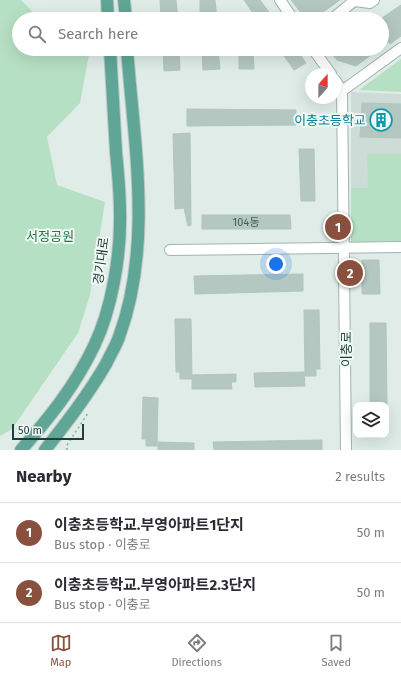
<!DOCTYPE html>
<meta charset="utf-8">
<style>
:root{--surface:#fff;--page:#f7f7f7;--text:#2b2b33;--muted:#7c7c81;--line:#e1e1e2;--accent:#8a503e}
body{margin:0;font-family:"Fira Sans","Noto Sans KR",sans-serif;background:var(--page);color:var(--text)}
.controls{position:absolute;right:12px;bottom:12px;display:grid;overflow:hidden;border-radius:8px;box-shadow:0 4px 16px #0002}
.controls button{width:36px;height:36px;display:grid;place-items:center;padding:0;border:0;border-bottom:1px solid var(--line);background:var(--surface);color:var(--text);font:20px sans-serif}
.compass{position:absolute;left:305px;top:68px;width:36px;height:36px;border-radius:50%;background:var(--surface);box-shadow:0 4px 16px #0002;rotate:21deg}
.scale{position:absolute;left:12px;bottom:10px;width:72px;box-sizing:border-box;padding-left:4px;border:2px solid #1f3e37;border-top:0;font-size:11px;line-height:14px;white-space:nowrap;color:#1f3e37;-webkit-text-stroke:3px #f0f8f5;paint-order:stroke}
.you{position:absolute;left:276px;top:264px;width:14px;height:14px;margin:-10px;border:3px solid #fff;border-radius:50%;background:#1a73e8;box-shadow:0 0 0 6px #1a73e833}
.badge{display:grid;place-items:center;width:26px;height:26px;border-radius:50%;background:var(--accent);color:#fff;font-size:13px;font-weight:700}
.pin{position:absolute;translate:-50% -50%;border:2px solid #fff;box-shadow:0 1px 4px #0006}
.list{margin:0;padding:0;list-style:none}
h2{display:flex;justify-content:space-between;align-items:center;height:52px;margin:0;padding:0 16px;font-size:17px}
h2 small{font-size:13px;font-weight:400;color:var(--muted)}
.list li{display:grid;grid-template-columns:26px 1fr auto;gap:12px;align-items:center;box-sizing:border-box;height:60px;padding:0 16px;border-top:1px solid var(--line)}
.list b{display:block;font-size:15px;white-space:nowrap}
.list p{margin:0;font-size:13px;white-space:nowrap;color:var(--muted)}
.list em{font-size:13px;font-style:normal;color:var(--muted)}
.icon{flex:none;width:22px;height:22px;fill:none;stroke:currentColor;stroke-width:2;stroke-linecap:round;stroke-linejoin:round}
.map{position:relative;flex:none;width:401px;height:450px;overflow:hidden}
.search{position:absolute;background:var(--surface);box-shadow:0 4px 16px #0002;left:12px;right:12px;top:12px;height:44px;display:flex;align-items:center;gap:10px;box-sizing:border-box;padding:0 14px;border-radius:22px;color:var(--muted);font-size:15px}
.sheet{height:172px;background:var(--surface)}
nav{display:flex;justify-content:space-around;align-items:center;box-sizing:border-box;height:56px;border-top:1px solid var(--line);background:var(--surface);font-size:11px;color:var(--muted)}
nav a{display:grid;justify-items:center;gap:2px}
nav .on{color:var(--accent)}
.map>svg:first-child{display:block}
.built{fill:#cddcd6}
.green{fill:#b6e0c3}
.building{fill:#b4c7c0;stroke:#b1c6be}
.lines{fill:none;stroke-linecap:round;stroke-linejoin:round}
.minor-casing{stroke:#a2b4af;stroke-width:12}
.primary-casing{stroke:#c0c9c7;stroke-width:14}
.path{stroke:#7db3a4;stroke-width:1.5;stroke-dasharray:2 3;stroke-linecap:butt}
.minor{stroke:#fff;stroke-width:10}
.primary{stroke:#5fa697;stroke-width:12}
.labels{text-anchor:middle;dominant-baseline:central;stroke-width:4;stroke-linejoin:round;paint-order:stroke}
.number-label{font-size:11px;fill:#446059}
.culture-label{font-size:13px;fill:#0d838f;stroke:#f0f8f5;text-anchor:end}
.park-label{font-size:13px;fill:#257948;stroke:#f0f8f5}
.street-label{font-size:13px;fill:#1f3e37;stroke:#f0f8f5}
</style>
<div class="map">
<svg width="401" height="450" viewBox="0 0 401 450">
<rect width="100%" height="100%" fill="#dfece7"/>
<polygon class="built" points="351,92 401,94 401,241 351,242"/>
<g class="green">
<polygon points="0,0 21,0 37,16 42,19 19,19 19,49 90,49 80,103 47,137 57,185 105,202 90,295 78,333 12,429 0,436"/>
<polygon points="401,59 401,92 359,90"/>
<polygon points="367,154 401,154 401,241 351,242 351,188 368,188"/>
</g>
<g class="building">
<polygon points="160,0 176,0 178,19 161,19"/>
<polygon points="200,0 215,0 217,19 200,19"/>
<polygon points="244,0 260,0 274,19 257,19"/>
<polygon points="291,0 340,0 323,12 326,17 326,19 306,19"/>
<polygon points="401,5 401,36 390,44 389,42 382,46 382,18"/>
<polygon points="163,49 179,49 180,70 164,71"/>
<polygon points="202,49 218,49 220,69 203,70"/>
<polygon points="239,49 253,49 254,69 239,69"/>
<polygon points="279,49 296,49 306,63 294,70"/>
<polygon points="328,49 379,49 356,66 337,60"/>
<polygon points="362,103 401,104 401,138 360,137"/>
<polygon points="187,109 296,110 296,125 187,126"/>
<polygon points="190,133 191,225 188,226 184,208 175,209 173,134"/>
<polygon points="299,149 314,149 315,201 301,201"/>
<polygon points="202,215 290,215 291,229 202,229"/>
<polygon points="362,260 379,260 380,294 362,294"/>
<polygon points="303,274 303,291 195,294 194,276"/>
<polygon points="304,310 319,310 320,369 316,369 316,376 305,376"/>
<polygon points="175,319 191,319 192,379 180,379 180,372 176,372"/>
<polygon points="370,323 386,323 387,405 370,405"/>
<polygon points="304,372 305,386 255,387 254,373"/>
<polygon points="236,374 236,382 231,382 232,389 192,389 192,375"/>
<polygon points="143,397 158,398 157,446 146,446 146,439 142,439"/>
<polygon points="322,440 322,450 214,450 213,442"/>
<polygon points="158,442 194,443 194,450 158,450"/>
</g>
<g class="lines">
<g class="minor-casing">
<g id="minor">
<polyline points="280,0 293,19"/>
<polyline points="332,19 354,1 370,3 374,0"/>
<polyline points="313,49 331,74"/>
<polyline points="335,80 342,91 346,450"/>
<polyline points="342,91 401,48"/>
<polyline points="170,250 401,247"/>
</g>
</g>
<g class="primary-casing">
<g id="primary">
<polyline points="107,0 108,19"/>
<polyline points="124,0 126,19"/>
<path d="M21,450C50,417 75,386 94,346C112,309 121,254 120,213C120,193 118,172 116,152C114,118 112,83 110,49"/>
<path d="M45,450C67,422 88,395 106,364C110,355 116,346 119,337C153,245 134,144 127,49"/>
</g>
</g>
<polyline class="path" points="67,450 67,445 88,413"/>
<use href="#minor" class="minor"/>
<use href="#primary" class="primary"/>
</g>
<defs>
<g id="building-ring" transform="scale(1.15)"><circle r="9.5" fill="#f0f8f5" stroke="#0f9aa8" stroke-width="1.5"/><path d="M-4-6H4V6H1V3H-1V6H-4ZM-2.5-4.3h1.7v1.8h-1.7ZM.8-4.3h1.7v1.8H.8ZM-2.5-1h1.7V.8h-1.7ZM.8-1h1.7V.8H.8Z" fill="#0f9aa8"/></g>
</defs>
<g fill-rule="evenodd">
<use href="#building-ring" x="381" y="120"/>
</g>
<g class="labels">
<g class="number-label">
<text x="246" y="222">104동</text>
</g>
<g class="culture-label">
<text x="366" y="120">이충초등학교</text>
</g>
<g class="park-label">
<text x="50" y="236">서정공원</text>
</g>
<g class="street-label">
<text transform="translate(101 261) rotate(-82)">경기대로</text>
<text transform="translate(346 349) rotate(-90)">이충로</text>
</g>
</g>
</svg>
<div class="controls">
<button><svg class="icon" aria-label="layers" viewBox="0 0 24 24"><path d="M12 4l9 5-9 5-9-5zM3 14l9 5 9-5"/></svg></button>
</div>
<svg class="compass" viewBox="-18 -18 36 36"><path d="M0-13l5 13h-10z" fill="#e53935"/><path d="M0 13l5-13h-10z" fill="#7c7c81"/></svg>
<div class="scale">50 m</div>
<div class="you"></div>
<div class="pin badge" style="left:338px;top:227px">1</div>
<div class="pin badge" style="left:350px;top:273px">2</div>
<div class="search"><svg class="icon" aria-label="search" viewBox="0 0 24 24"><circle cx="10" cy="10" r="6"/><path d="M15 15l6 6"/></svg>Search here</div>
</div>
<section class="sheet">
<h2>Nearby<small>2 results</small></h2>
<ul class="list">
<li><span class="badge">1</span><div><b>이충초등학교.부영아파트1단지</b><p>Bus stop · 이충로</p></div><em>50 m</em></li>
<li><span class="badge">2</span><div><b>이충초등학교.부영아파트2.3단지</b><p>Bus stop · 이충로</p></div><em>50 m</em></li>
</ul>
</section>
<nav>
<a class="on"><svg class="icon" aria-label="map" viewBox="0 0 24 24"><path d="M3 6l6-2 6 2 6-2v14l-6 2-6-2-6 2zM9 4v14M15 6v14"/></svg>Map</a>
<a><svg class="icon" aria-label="directions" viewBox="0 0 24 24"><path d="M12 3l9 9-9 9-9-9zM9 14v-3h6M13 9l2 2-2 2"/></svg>Directions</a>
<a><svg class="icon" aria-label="saved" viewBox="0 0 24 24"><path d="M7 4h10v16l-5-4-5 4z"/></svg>Saved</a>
</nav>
